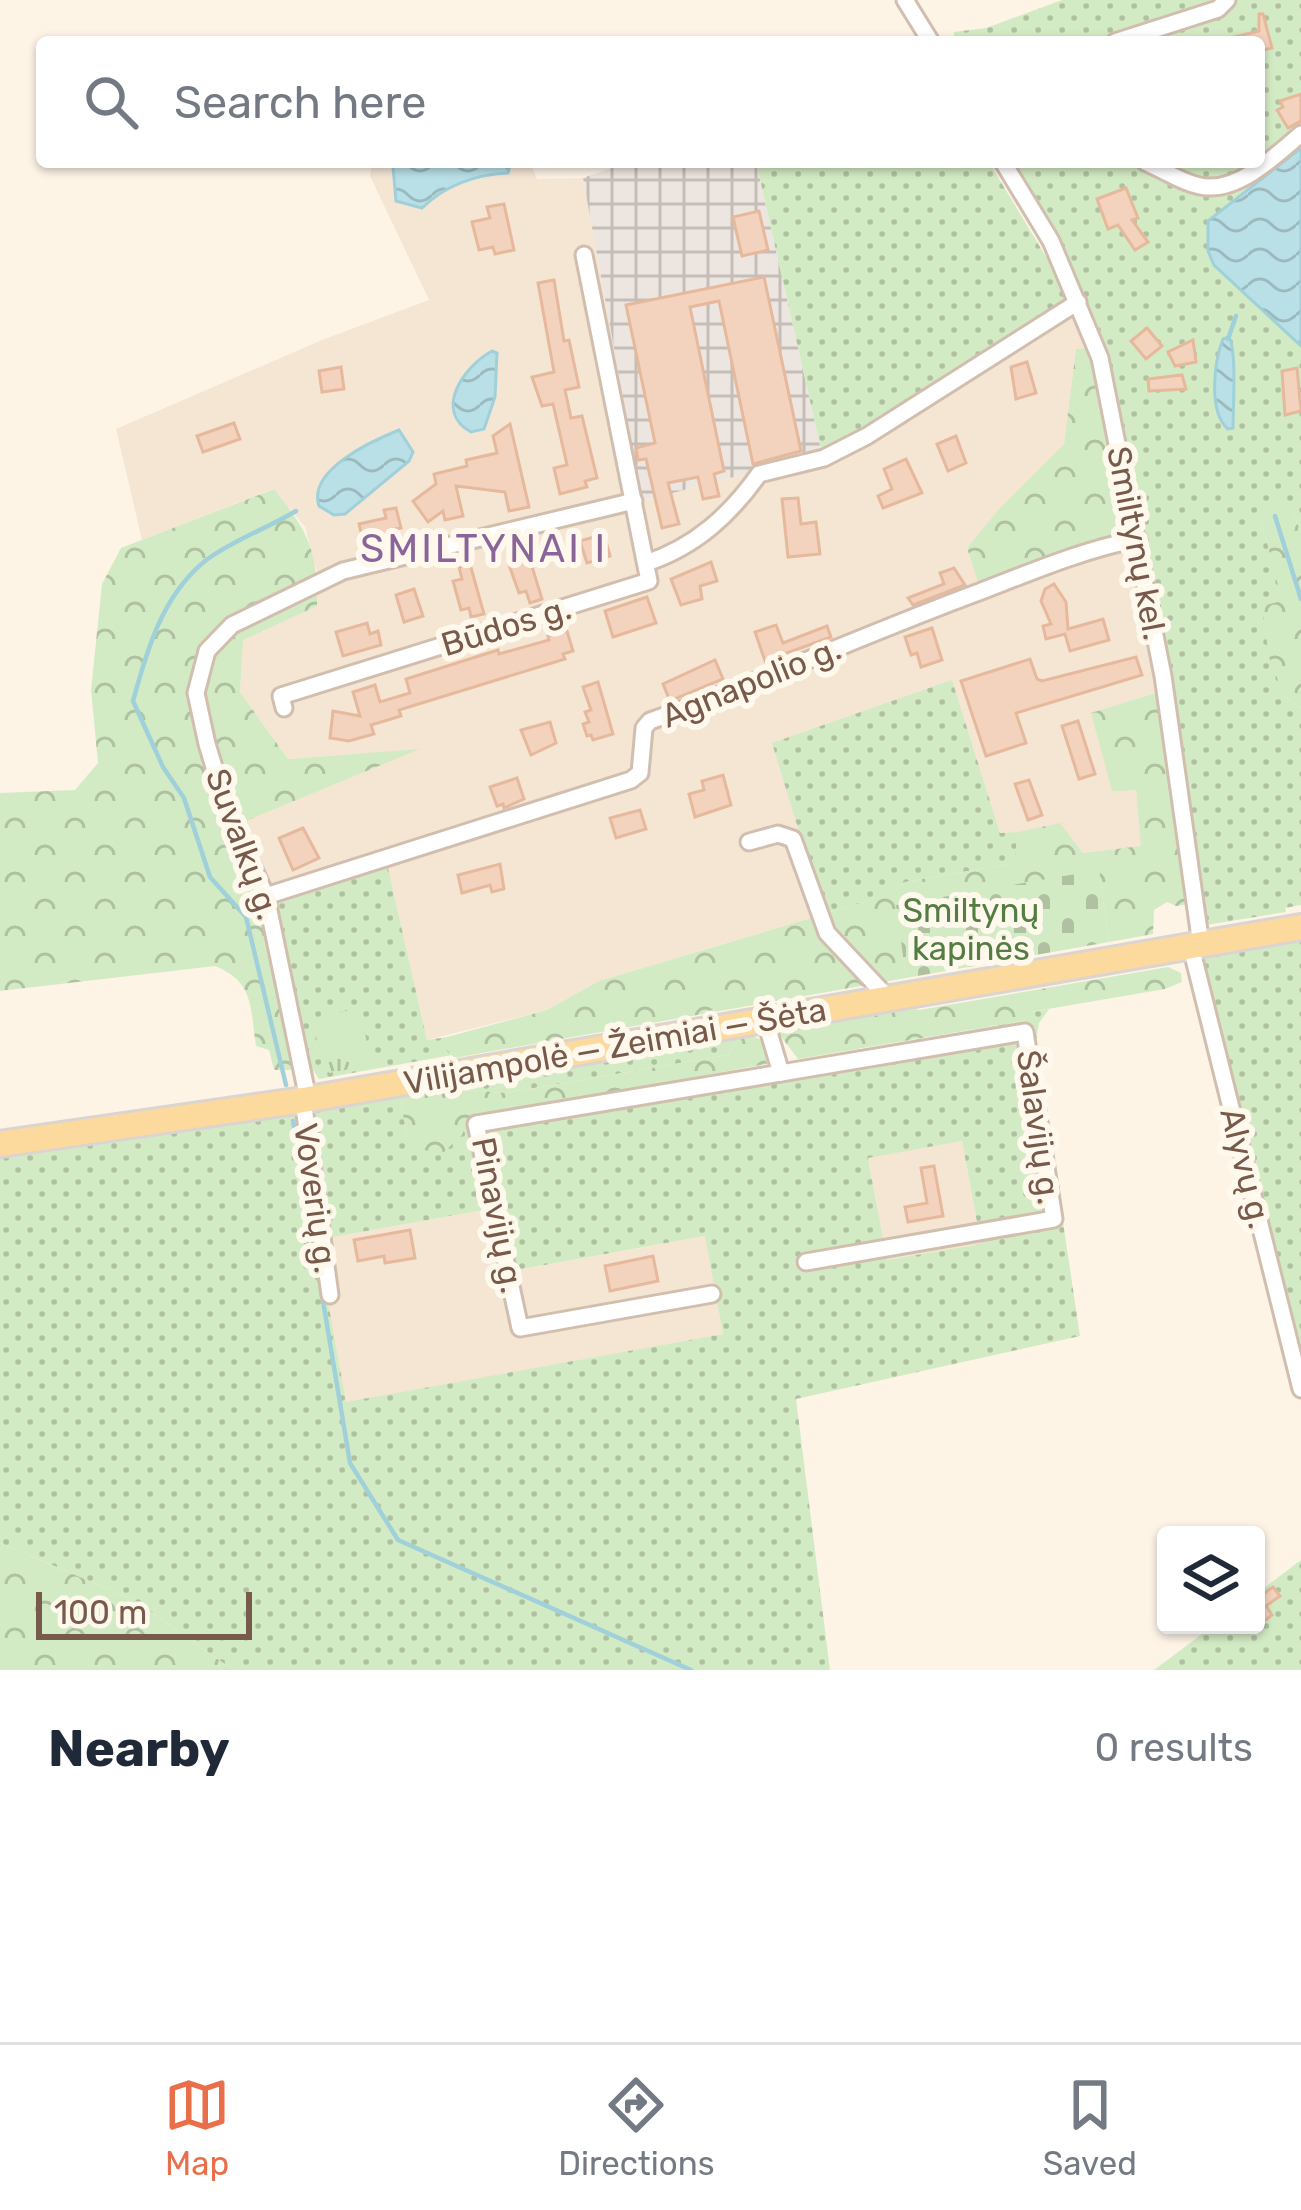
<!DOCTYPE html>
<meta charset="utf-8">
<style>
:root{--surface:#fff;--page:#f2f2f3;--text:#1f2937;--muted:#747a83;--line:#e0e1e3;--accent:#e96e49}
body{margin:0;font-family:Rubik,sans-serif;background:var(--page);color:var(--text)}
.controls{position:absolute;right:36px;bottom:36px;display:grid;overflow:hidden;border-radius:12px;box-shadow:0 3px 9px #0004}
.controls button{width:108px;height:108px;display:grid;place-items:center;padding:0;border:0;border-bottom:3px solid var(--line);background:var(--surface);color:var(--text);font:60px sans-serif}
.scale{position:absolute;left:36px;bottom:30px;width:216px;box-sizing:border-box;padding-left:12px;border:6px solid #775a4a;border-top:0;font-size:33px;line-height:42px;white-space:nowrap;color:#775a4a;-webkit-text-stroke:9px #fff8ed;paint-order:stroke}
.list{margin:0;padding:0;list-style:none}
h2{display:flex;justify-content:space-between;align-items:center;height:156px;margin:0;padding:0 48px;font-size:51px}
h2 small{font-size:39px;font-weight:400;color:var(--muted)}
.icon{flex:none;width:66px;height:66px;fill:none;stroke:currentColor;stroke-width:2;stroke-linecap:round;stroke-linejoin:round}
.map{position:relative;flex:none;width:1301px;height:1670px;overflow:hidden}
.search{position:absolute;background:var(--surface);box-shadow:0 3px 9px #0004;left:36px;right:36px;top:36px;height:132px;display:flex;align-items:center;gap:30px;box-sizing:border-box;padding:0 42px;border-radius:12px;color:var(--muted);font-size:45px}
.sheet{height:372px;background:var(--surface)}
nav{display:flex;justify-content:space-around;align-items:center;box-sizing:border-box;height:168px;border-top:3px solid var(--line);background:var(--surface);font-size:33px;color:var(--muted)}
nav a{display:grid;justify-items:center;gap:6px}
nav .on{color:var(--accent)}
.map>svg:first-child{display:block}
.residential{fill:#f5e6d4}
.industrial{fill:url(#industrial-grid)}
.grass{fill:url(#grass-dots);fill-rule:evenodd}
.forest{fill:url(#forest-crowns)}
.cemetery{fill:url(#cemetery-stones)}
.park{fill:url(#park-tufts)}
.water{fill:url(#water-waves);stroke:#a0d0d9;stroke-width:3}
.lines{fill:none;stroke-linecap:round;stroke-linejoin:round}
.stream{stroke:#a0d0d9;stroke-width:4.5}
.building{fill:#f3d3bd;stroke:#e6b99d;stroke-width:3}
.street-casing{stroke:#d1beae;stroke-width:21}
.primary-casing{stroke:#dcd4d0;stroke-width:30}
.street{stroke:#fff;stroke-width:15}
.primary{stroke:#fcda9d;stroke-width:24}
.labels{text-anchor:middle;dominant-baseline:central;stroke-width:12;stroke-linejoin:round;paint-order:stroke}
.street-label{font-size:33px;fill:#775a4a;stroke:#fff8ed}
.park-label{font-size:33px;fill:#537d42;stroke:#fff8ed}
.quarter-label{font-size:39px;letter-spacing:3px;fill:#89659a;stroke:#fff8ed}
</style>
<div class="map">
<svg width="1301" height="1670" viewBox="0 0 1301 1670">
<defs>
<pattern id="industrial-grid" width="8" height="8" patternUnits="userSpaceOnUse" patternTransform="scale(3)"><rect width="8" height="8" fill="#ede6e0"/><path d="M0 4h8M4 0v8" fill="none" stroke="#c5bdb8"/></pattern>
<pattern id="grass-dots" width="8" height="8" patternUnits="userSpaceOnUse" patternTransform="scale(3)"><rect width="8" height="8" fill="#d3ebc4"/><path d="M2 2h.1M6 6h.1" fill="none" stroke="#b0c1a1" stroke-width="1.8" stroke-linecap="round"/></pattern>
<pattern id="forest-crowns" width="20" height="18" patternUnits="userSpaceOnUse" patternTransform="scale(3)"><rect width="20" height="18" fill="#d3ebc4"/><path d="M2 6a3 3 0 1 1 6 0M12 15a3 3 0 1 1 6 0" fill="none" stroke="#b0c1a1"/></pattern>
<pattern id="cemetery-stones" width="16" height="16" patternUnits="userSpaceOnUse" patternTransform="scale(3)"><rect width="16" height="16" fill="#d3ebc4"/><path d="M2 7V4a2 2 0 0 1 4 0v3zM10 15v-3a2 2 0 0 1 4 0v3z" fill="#b0c1a1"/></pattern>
<pattern id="park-tufts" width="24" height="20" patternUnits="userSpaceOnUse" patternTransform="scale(3)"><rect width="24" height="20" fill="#d3ebc4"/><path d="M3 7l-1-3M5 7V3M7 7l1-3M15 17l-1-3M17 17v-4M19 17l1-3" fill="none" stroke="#b0c1a1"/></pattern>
<pattern id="water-waves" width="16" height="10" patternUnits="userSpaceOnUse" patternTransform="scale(3)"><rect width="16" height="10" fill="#bae0e7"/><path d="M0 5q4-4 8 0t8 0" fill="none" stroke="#9cb9bd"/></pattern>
</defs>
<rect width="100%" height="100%" fill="#fdf4e6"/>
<g class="residential">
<polygon points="372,162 530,162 537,179 583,178 643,501 822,454 1038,323 1069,295 1090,348 1076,350 1064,444 999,509 967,549 980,585 1087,542 1133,532 1162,691 1091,714 1136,790 1142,846 1083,853 1018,832 1000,833 952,681 824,914 599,981 547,1010 427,1040 387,865 259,903 225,829 416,750 288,759 240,692 242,640 318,576 305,527 273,489 142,540 116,429 322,340 429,300 370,176"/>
<polygon points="962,1141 981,1244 887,1261 868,1157"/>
<polygon points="505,1206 518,1270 706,1236 723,1334 346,1403 317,1240"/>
</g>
<polygon class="industrial" points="629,162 756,162 822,454 642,501 583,178"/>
<g class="grass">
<polygon points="1062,0 1301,0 1301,148 1208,222 1214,265 1301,346 1301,533 1293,513 1262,523 1283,601 1284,696 1301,708 1301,905 1285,908 1286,912 1206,925 1160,621 1100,331 1061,240 1014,162 1259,162 1259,42 954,42 954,32 986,28"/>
<polygon points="756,162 989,162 1069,295 1038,323 822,454"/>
<polygon points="952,680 1000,833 1018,832 1015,863 905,882 889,895 824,914 772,743"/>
<polygon points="387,864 427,1040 447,1037 447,1049 452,1055 319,1079 311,1067 273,898"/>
<polygon points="1301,936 1301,1365 1200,963 1205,956"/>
<path d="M1049,1009L1039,1023L1036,1041L1080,1336L796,1399L830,1670H233L134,1600L0,1543V1152L399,1096L410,1147L468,1118L1022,1021L1030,1012ZM962,1141L981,1244L887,1260L868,1158ZM505,1206L517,1270L705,1236L723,1334L346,1402L317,1240Z"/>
<polygon points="740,1037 728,1055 505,1093 443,1088"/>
<polygon points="1301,1560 1301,1670 1154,1670 1214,1625 1256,1625 1256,1594"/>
</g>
<g class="forest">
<polygon points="1090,348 1133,532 1087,542 979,585 967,548 999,509 1064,444 1076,349"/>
<path d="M274,489C308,532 318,549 317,606L243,640L240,692L288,759L420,749L226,829L258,897L295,1070H274L269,1050L256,1046C250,1009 255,982 215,966L0,991V793L75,790L98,763L91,690L102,584L121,548Z"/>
<polygon points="1280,506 1293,513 1301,533 1301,708 1284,696 1269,657 1262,606 1282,601 1262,523 1264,512"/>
<polygon points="1162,691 1191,904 1176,906 1167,902 1154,910 1153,934 1109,942 1099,871 897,905 906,978 454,1058 447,1049 447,1037 547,1010 599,981 888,895 905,882 1014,863 1018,832 1060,823 1083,853 1141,846 1136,790 1112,791 1091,713"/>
<polygon points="1168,967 1181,973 1182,982 1165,989 1030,1012 1022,1021 798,1059 780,1035 781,1025 900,1006 919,1010"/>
<polygon points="751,1036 762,1040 767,1064 468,1118 462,1135 443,1153 410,1148 399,1096 443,1088 505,1093 728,1055 740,1037"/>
<polygon points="0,1543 134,1600 233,1670 0,1670"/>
</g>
<polygon class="cemetery" points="1099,870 1109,942 906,978 896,905"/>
<polygon class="park" points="360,1006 371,1065 329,1073 310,1021"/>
<g class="water">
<polygon points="1301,148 1301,346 1214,265 1208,251 1208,221"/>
<path d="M400,162H511L508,173C476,174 444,186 422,208L396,201L393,167Z"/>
<path d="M1229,337C1237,351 1233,408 1233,428L1228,429C1208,412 1214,362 1223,339Z"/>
<path d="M492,351L497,353L495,397L484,429L471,432C433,411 463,367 492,351Z"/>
<path d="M399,430L413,452L409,461L345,514L334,515L319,506C307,470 372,441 399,430Z"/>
</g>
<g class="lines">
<g class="stream">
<polyline points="1228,339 1236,316"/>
<polyline points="1275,516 1301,599"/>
<path d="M286,1085L246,917L210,877L184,798L163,767L133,701C147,650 162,596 205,561C231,541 268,528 296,511"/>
<polyline points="293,1121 350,1463 398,1540 691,1670"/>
</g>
</g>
<g class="building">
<polygon points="1259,14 1263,14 1272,48 1259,51 1259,42 1230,42 1230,38 1259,31"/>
<polygon points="1301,94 1301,121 1288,128 1277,110 1283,107 1280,101"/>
<polygon points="1126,188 1138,218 1132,220 1148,242 1135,250 1118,225 1108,229 1097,199"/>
<polygon points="504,204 514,250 495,254 493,247 479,250 472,222 490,218 487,207"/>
<polygon points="759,211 768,250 742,256 733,217"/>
<polygon points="764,277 801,451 753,464 719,301 690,307 724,471 714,474 719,496 703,499 698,477 668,483 679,524 662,528 646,459 638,460 636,448 655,443 626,305"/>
<polygon points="554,280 564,341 569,340 579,387 565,390 571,418 582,416 597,478 585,481 587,487 560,494 554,468 567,465 553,404 542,406 532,377 554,372 538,283"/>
<polygon points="1147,328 1162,346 1146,359 1131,341"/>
<polygon points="1193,340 1196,362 1175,366 1168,352"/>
<polygon points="1027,362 1036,393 1016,399 1011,367"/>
<polygon points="341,367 344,389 322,392 319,371"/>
<polygon points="1297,368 1301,411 1285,415 1282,371"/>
<polygon points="1182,375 1186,389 1149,391 1148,379"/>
<polygon points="234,423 240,439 203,452 197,436"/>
<polygon points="510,424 529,507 509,511 505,492 456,486 463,516 445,520 443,511 428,522 413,501 436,484 434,474 467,466 466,460 497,453 493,436"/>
<polygon points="956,436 966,463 948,471 937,444"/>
<polygon points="906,459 922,493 883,508 878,496 892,489 884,469"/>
<polygon points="798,498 801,524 816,522 820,554 788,557 782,499"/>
<polygon points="396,508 401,528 390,530 392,538 364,544 359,524 386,518 384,510"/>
<polygon points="604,534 610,556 587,563 580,541"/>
<polygon points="526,547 542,599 530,603 526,591 519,593 509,565 519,562 516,550"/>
<polygon points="711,562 717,581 700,586 702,599 681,605 671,579"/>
<polygon points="470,564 484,614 471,617 469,608 461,610 453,581 462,579 459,567"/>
<polygon points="954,568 965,585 913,605 908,598 944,584 940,573"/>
<polygon points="1054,584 1066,602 1068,629 1103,619 1109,640 1070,651 1065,634 1046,639 1043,626 1051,624 1041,601 1045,589"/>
<polygon points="414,589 423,616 404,622 396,595"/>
<polygon points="647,597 656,623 613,637 605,611"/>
<polygon points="367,623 370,634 378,631 381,645 343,656 336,632"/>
<polygon points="776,625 783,643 827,626 831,637 765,661 755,632"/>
<polygon points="932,628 942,660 921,667 917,653 911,655 905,637"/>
<polygon points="567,631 573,651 563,654 565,659 399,710 401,716 371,725 374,734 349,741 330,738 333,711 360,716 353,692 375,685 380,702 410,693 406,679 498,650 499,654 549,640 548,636"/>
<polygon points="1136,657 1142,675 1016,713 1026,743 986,756 961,681 1030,659 1037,679 1042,681"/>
<polygon points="715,660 723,679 670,701 663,684"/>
<polygon points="598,682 613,734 593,740 591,735 587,736 583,724 589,722 585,712 591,710 583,687"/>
<polygon points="1078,721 1095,774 1079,779 1062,726"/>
<polygon points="550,722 556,743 531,755 521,730"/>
<polygon points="723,775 731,805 695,817 689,794 704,790 702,781"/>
<polygon points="517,778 524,799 504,808 503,804 497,806 490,787"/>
<polygon points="1029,780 1042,815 1028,820 1015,784"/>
<polygon points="640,810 646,829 616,838 610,818"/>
<polygon points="303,828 319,858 293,870 279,838"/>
<polygon points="500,864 504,889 492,892 490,885 462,893 458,875"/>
<polygon points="934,1166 943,1216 908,1222 905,1207 927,1203 921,1168"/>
<polygon points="410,1230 415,1258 385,1263 384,1256 358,1261 354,1240"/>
<polygon points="653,1256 658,1281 610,1291 605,1266"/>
<polygon points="1273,1587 1280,1596 1266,1606 1272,1615 1256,1627 1256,1592 1259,1597"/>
</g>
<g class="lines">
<g class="street-casing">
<g id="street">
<polyline points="905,0 931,42"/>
<polyline points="1115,42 1218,9 1227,0"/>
<polyline points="1003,162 1051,241 1100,358 1163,676 1201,945"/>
<path d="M1145,162C1164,170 1189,187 1209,187C1243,188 1277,154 1301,134"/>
<path d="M646,563C695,547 730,515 759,474L824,458L867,436L1078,302"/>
<polyline points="284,708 281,696 649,581 584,255"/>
<polyline points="749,842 778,834 793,839 827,933 889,999"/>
<path d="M266,896L631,780L640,773L644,728L650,721C761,682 868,633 979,592C1031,572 1082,550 1138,539"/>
<polyline points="1191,947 1301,1389"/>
<polyline points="781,1073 1025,1032 1054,1219 806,1262"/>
<polyline points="308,1099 266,896 227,810 207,744 196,693 207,651 232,625 343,571 634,501"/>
<polyline points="303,1100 330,1295"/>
<polyline points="712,1294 520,1328 476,1124 781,1073 765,1019"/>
</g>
</g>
<g class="primary-casing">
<polyline id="primary" points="0,1144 303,1100 1301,927"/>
</g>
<use href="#street" class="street"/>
<use href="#primary" class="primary"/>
</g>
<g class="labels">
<g class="street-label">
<text transform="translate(1137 543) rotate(79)">Smiltynų kel.</text>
<text transform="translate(506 626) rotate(-17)">Būdos g.</text>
<text transform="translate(751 682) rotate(-22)">Agnapolio g.</text>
<text transform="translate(243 844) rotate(70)">Suvalkų g.</text>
<text transform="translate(615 1046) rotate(-10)">Vilijampolė — Žeimiai — Šėta</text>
<text transform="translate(1039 1127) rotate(82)">Šalavijų g.</text>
<text transform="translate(1246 1168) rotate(76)">Alyvų g.</text>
<text transform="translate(316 1198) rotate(82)">Voverių g.</text>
<text transform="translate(498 1215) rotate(79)">Pinavijų g.</text>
</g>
<g class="park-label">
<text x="971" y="910">Smiltynų<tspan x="971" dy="38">kapinės</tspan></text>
</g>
<g class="quarter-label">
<text x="484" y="549">SMILTYNAI I</text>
</g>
</g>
</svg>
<div class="controls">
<button><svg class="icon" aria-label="layers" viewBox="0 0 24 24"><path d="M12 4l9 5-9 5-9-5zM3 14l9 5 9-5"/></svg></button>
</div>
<div class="scale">100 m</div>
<div class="search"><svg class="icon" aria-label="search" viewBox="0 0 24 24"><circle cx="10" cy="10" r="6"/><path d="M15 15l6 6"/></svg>Search here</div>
</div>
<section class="sheet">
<h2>Nearby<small>0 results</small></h2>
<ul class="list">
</ul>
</section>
<nav>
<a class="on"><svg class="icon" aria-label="map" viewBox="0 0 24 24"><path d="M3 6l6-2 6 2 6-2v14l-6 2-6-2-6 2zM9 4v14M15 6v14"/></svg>Map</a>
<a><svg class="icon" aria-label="directions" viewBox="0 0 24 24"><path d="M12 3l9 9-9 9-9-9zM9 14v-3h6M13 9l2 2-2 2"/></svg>Directions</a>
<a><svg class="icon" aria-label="saved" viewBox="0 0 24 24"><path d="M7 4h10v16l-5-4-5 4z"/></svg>Saved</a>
</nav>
